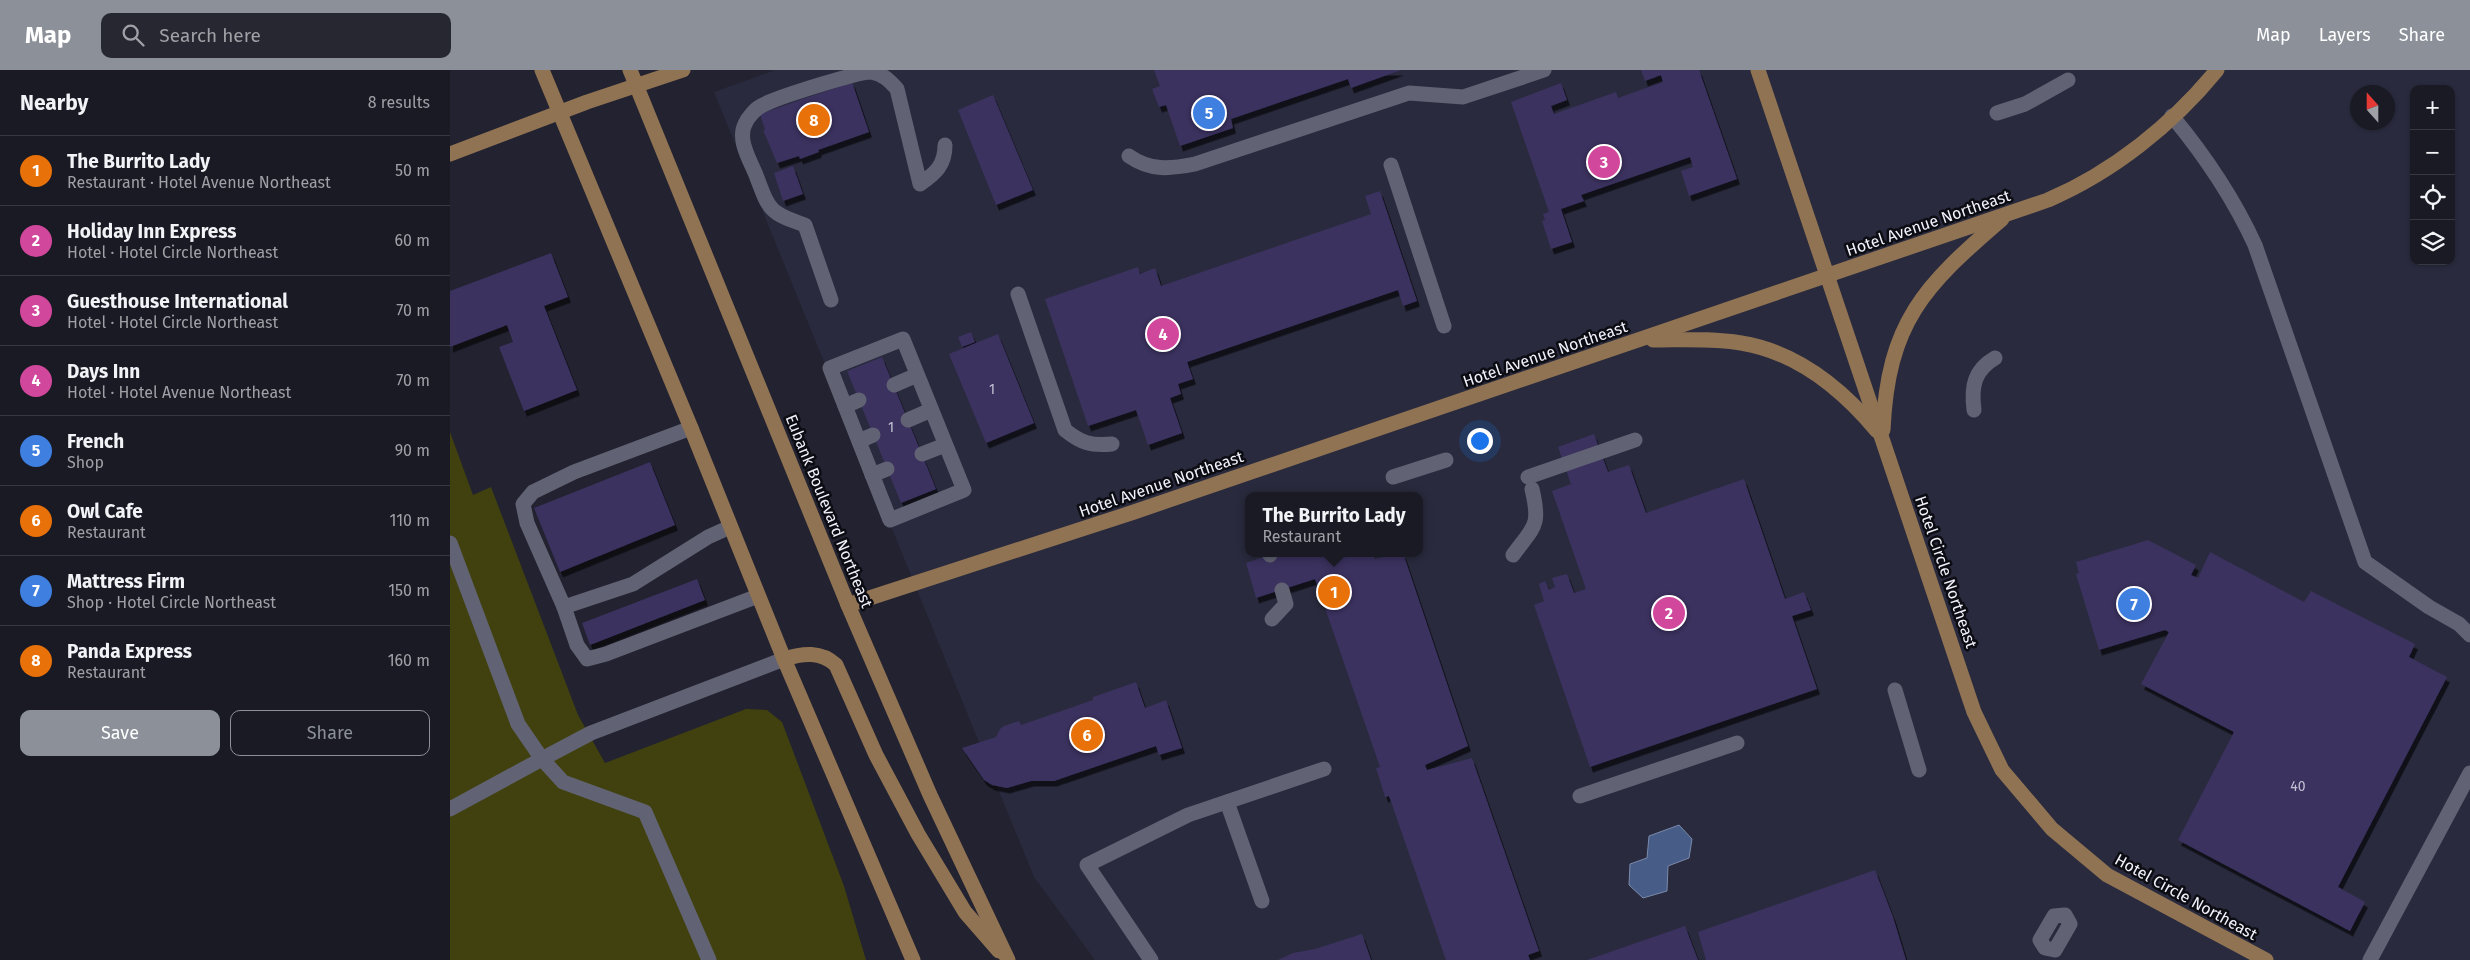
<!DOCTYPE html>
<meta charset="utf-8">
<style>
:root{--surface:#1a1a24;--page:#272731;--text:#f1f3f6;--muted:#9fa1a6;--line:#383841;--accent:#8c9099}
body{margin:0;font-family:"Fira Sans",sans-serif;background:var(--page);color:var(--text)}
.controls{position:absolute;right:15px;top:15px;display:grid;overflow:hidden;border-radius:10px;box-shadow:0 1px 4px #0004}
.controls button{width:45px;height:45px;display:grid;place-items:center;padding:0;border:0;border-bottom:1px solid var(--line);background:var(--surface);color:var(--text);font:25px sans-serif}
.compass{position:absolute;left:1900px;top:15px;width:45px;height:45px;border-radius:50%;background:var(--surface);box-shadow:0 1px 4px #0004;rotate:339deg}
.you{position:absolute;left:1029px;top:370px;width:18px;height:18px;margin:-12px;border:4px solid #fff;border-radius:50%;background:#1a73e8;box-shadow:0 0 0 8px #1a73e833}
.badge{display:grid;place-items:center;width:32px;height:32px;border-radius:50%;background:var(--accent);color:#fff;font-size:16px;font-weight:700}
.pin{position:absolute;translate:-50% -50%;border:2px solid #fff;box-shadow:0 1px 5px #0006}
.popup{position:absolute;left:795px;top:422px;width:178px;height:65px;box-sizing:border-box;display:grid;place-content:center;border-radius:10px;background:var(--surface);filter:drop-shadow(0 1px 4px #0005);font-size:16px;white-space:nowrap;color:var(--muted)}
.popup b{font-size:19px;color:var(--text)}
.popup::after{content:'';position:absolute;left:50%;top:100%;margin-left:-10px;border:10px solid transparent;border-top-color:var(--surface)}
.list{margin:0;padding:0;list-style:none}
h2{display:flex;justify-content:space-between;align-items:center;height:65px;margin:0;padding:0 20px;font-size:21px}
h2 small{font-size:16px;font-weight:400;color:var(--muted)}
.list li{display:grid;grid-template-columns:32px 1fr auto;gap:15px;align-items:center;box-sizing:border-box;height:70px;padding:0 20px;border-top:1px solid var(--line)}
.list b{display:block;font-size:19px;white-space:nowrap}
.list p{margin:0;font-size:16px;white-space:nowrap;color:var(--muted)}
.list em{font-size:16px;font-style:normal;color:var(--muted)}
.actions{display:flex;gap:10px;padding:15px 20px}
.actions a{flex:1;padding:11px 0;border:1px solid var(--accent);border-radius:10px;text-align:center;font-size:18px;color:var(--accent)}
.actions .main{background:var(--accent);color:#fff}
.icon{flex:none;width:28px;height:28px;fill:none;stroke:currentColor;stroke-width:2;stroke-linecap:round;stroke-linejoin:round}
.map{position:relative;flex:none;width:2020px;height:890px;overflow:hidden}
header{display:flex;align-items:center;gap:30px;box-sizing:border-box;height:70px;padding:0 25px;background:var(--accent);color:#fff}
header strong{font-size:24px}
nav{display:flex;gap:28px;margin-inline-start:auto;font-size:18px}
.search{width:350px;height:45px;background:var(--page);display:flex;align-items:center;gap:12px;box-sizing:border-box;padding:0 18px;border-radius:10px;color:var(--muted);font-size:19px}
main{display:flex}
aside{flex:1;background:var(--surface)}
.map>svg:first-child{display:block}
.built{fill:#292a3d;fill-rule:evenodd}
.green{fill:#40410f}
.water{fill:#475d88;stroke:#7a8aab}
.building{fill:#3a325e;filter:url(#shadow)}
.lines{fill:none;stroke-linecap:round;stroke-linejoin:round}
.lane{stroke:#616273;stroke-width:15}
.street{stroke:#616273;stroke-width:15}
.secondary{stroke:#907353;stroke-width:15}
.labels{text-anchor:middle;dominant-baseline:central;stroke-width:5;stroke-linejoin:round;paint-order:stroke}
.number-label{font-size:14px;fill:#c3c2d4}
.street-label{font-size:16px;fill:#f1f2fc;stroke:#0c0c13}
</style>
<header>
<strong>Map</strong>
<div class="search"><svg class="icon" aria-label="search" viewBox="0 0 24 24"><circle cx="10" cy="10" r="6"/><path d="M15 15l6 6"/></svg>Search here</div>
<nav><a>Map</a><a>Layers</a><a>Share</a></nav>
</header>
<main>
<aside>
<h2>Nearby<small>8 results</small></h2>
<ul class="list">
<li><span class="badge" style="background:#e8710a">1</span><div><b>The Burrito Lady</b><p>Restaurant · Hotel Avenue Northeast</p></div><em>50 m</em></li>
<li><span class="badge" style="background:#d1479c">2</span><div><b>Holiday Inn Express</b><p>Hotel · Hotel Circle Northeast</p></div><em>60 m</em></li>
<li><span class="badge" style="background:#d1479c">3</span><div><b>Guesthouse International</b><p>Hotel · Hotel Circle Northeast</p></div><em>70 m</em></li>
<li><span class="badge" style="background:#d1479c">4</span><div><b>Days Inn</b><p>Hotel · Hotel Avenue Northeast</p></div><em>70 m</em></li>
<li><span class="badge" style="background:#3f7fe0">5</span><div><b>French</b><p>Shop</p></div><em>90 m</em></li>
<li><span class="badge" style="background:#e8710a">6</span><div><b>Owl Cafe</b><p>Restaurant</p></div><em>110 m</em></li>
<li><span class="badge" style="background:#3f7fe0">7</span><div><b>Mattress Firm</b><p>Shop · Hotel Circle Northeast</p></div><em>150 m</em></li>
<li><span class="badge" style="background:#e8710a">8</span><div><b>Panda Express</b><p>Restaurant</p></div><em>160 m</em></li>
</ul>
<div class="actions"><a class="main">Save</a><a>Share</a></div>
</aside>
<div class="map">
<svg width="2020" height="890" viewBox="0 0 2020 890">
<defs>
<filter id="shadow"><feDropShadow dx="3" dy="5.5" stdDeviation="0" flood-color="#0009"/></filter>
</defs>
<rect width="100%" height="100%" fill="#222230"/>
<path class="built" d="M325,0H2020V890H645L584,807L264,22ZM1964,19H2001V191H1964ZM1908,22H1938V52H1908ZM799,426H969V483H799Z"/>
<polygon class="green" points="0,362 23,425 41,417 128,645 155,693 296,639 317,640 332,652 394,816 416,890 0,890"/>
<polygon class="water" points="1229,755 1242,769 1239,788 1218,796 1217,821 1193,828 1179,815 1180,794 1197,788 1199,766"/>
<g class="building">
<polygon points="704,0 951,0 901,18 898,9 781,49 783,58 730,76 716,35 709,37 702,19 710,16"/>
<polygon points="1191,0 1249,0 1287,109 1239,126 1231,101 1243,97 1240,87 1131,125 1134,131 1111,139 1122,172 1101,179 1092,151 1095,150 1093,144 1099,142 1061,32 1111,13 1117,30 1101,36 1104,44 1166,22 1168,28 1213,12 1211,5 1195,11"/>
<polygon points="402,12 419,62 368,80 369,82 350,89 349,86 327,93 313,60 315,60 310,44"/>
<polygon points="543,25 583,120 546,135 508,40"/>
<polygon points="343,96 353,124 333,131 324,103"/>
<polygon points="930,121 967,231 953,236 948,220 737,292 743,309 728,314 731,324 720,328 732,363 698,375 686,340 638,356 595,229 688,197 690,204 705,198 711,216 921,144 915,126"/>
<polygon points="101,183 118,227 94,236 127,320 74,341 49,277 63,272 57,255 0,277 0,221"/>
<polygon points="521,262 525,272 512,277 508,267"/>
<polygon points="548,264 584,353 536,373 499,284"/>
<polygon points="432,287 486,419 451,433 397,301"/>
<polygon points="1144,364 1158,402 1179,395 1196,443 1294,409 1335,529 1354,522 1361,540 1342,546 1367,619 1140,697 1084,535 1094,531 1089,514 1095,511 1099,520 1105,517 1102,508 1117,504 1124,523 1136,519 1102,421 1121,414 1108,377"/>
<polygon points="200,392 225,455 110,502 84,438"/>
<polygon points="1698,470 1746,495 1741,505 1748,508 1760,482 1854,532 1861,521 1965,574 1959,587 1997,607 1888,817 1915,832 1900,861 1728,770 1784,662 1691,614 1719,562 1715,560 1649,580 1626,504 1629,503 1626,492"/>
<polygon points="825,483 923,483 925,489 953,483 1018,676 975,695 977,700 1022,688 1089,881 1078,885 1080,890 996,890 939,726 935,727 926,698 930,697 865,509 806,528 796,493"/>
<polygon points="247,509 255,530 140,575 132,553"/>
<polygon points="686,612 695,638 716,630 732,678 709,685 706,676 604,711 581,711 557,718 542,715 534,710 512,678 546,667 550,659 554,656 569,651 571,655 643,630 643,627"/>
<polygon points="1425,800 1443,847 1456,890 1256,890 1248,862"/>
<polygon points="1235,856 1248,890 1137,890"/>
<polygon points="912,864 921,890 828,890 843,883 865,879"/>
</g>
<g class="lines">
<g class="lane">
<polyline points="1547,43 1575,34 1618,10"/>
<path d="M1722,46C1756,87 1783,127 1805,175L1915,492L1979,537L2009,554L2020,565"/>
<path d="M679,86C700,101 720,99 745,94L959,23L1013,27L1094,0"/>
<polyline points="941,95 994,256"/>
<path d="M568,224L615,360C631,373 641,376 662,374"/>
<path d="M381,230L355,155C319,143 319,140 306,105C300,90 287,70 295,54C298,47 306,38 313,35C325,28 410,1 422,2C433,4 440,11 447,19L470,114C486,103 495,95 495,75"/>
<polygon points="453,269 514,420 440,450 380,298"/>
<polyline points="444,315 467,305"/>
<polyline points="395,336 409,330"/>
<path d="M1524,340C1521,317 1524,300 1545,288"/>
<polyline points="458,350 481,340"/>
<polyline points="241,358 124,402 83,422 73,434 77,453 114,537 183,514 258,467 280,457"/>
<polyline points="409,371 423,365"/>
<polyline points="472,384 495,375"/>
<polyline points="422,405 437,399"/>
<polyline points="943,407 996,390"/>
<polyline points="1078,407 1185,370"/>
<polyline points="0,473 68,654 92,689 113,712 195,742 259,890"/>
<polyline points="819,483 820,485"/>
<path d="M1063,485C1084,456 1091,457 1082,419"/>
<polyline points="114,537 127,575 137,589 156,584 308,526"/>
<polyline points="822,549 836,534 832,520"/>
<polyline points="1445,620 1469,700"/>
<polyline points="92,689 141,663 334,589"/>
<polyline points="1130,726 1287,673"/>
<polyline points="777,732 812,831"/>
<polygon points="1615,845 1620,854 1605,880 1595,878 1590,870 1604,846"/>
<polyline points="701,890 637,795 738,745 874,699"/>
<polyline points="1920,890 2020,703"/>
</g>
<polyline class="street" points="0,739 92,689"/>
<g class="secondary">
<polyline points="92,0 241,358 334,589 463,890"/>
<polyline points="180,0 398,535 480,725 558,890"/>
<polyline points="1308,0 1524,642 1552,700 1602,759 1657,805 1816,890"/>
<polyline points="0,84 137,32 233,0"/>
<path d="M1203,270C1232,270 1262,268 1291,273C1347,282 1392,319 1427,361"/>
<path d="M1433,360C1438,252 1474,216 1552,149"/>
<path d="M398,535L684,442L1598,130C1663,102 1722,55 1767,0"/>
<path d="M334,589C353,583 371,581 386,595L426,685L468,764L515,842L549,881"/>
</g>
</g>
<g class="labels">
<g class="number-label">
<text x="542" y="319">1</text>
<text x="441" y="357">1</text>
<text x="1848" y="716">40</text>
</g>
<g class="street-label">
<text transform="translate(1478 153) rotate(-19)">Hotel Avenue Northeast</text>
<text transform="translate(1095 284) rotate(-19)">Hotel Avenue Northeast</text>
<text transform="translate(711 414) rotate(-19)">Hotel Avenue Northeast</text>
<text transform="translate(379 441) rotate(68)">Eubank Boulevard Northeast</text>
<text transform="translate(1496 502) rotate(71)">Hotel Circle Northeast</text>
<text transform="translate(1736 827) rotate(29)">Hotel Circle Northeast</text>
</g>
</g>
</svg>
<div class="controls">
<button>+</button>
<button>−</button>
<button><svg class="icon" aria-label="locate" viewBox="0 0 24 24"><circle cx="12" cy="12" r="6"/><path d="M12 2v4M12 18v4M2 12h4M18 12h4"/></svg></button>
<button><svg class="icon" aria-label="layers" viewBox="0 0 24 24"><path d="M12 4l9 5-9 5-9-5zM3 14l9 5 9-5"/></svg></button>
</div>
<svg class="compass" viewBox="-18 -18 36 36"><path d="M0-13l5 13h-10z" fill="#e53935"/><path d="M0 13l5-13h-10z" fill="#9fa1a6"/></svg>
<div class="you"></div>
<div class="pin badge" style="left:884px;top:522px;background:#e8710a">1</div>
<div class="popup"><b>The Burrito Lady</b>Restaurant</div>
<div class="pin badge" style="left:1219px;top:543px;background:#d1479c">2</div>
<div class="pin badge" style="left:1154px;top:92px;background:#d1479c">3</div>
<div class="pin badge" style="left:713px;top:264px;background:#d1479c">4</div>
<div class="pin badge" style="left:759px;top:43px;background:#3f7fe0">5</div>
<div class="pin badge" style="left:637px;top:665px;background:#e8710a">6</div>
<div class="pin badge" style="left:1684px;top:534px;background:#3f7fe0">7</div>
<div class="pin badge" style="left:364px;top:50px;background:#e8710a">8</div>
</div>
</main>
